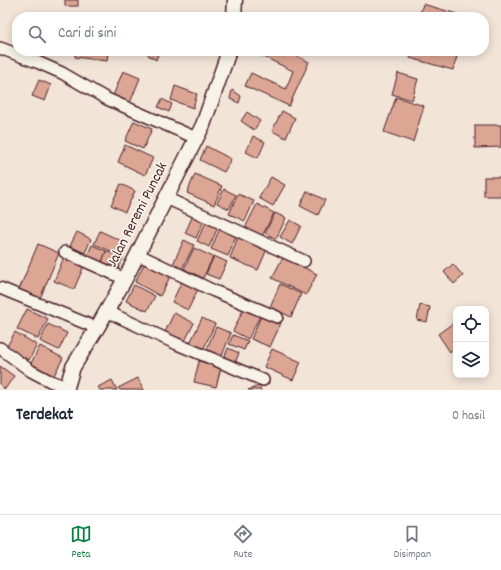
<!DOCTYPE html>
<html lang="id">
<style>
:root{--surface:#fff;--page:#f6f6f7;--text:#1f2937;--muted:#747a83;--line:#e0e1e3;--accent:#0b8043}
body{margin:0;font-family:Dekko,sans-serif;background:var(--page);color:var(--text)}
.controls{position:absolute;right:12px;bottom:12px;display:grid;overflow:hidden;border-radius:8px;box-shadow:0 2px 10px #0003}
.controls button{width:36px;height:36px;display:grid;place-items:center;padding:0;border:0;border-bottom:1px solid var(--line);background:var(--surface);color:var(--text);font:20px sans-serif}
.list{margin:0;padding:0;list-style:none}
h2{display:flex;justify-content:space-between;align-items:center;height:52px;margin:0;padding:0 16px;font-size:17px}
h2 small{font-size:13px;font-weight:400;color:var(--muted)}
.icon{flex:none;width:22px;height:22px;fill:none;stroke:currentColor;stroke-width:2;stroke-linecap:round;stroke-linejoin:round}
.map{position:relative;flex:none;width:501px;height:390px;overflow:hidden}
.search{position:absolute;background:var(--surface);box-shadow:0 2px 10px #0003;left:12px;right:12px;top:12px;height:44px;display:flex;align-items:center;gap:10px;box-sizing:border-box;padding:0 14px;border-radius:16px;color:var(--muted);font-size:15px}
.sheet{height:124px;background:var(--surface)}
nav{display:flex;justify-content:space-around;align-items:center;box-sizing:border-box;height:56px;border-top:1px solid var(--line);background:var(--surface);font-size:11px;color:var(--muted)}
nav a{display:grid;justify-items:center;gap:2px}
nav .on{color:var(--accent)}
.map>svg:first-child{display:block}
.building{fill:#dda694;stroke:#4a1f2b}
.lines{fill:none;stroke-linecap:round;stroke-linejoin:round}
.minor-casing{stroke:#4a1f2b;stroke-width:14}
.tertiary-casing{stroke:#4a1f2b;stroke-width:17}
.minor{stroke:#f7f3e8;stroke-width:11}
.tertiary{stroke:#f7f3e8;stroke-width:14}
.labels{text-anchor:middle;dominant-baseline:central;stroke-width:3.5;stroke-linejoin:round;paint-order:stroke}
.street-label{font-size:15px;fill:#4a1f2b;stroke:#f7f3e8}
</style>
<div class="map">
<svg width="501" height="390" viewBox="0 0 501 390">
<rect width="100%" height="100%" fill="#f2e4d7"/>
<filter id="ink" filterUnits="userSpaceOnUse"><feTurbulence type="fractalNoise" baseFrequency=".025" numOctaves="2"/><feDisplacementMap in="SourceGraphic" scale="8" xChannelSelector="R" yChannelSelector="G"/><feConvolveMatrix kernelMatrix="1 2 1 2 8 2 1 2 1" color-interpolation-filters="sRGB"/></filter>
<g filter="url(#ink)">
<g class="building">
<rect x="65" y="0" width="13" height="6"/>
<polygon points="423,4 467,17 419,17"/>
<polygon points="75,51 108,51 107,61 75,57"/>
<polygon points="149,51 159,51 156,60 148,55"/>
<polygon points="260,51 287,51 309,62 289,106 245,86 251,73 286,89 293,71 258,54"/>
<polygon points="412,51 452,51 458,53 453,70 410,58"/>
<polygon points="123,71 140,78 130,103 113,96"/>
<polygon points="398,73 418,79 412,100 392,94"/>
<polygon points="39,80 51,85 45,101 32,96"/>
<polygon points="175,86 197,94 193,108 171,100"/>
<polygon points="232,90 241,96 239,103 230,99"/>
<polygon points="396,97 424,106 413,142 384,132"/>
<polygon points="162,99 172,104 169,112 158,107"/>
<polygon points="282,111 295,118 286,138 272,131"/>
<polygon points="247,112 260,121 254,130 241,121"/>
<polygon points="134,121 152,129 143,149 125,141"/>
<polygon points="475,125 501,125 501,147 475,148"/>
<polygon points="253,136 265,142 258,158 246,152"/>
<polygon points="125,145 153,158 145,175 118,162"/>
<polygon points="206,146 231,159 224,172 200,160"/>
<polygon points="195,174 222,186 214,205 187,193"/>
<polygon points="271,177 285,185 273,206 259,198"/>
<rect x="484" y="177" width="17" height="19"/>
<polygon points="121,184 135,191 125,212 111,205"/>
<polygon points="224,189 236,195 229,209 217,203"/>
<polygon points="307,191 325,200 318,215 300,206"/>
<polygon points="238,194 254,201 245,221 229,214"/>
<polygon points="257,204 274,213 262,236 245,228"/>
<polygon points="194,213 205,218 196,238 185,233"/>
<polygon points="275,213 286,218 276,239 265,233"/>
<polygon points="207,220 219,225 209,247 197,241"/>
<polygon points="290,220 301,226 292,244 280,237"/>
<polygon points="221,226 237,233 228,256 211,249"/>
<polygon points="100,231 124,242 118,254 94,244"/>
<polygon points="77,232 91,239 85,253 70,246"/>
<polygon points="238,237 267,249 258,270 230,258"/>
<polygon points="184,240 194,245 182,269 173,264"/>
<polygon points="38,244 59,253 39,301 18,292"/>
<polygon points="92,245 106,251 101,265 86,259"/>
<polygon points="194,248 213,257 203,278 184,269"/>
<polygon points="106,251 123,258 117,271 101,265"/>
<polygon points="214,256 227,262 219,279 206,274"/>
<polygon points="64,257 84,266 74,289 54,281"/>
<polygon points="283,257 317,274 306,295 272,278"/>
<polygon points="145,262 171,275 160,296 135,282"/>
<polygon points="453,264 463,276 454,284 444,272"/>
<polygon points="182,281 198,289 188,310 172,302"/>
<polygon points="280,284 301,294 291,317 270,307"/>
<polygon points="134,285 155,296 147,311 126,301"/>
<polygon points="420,305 430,307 427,322 417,320"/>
<polygon points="244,308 260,316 248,339 233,331"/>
<polygon points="27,309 48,319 38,339 17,329"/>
<polygon points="174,313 194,323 185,341 165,332"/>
<polygon points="262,314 281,323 270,347 251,339"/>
<polygon points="202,318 215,324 203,350 190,343"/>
<polygon points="456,321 456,347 450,352 438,334"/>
<polygon points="48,324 67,333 59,350 40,341"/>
<polygon points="216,327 231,333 221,358 206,351"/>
<polygon points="15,332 37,345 29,360 6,348"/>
<polygon points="233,335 248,341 244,350 229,344"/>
<polygon points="40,346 63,358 53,377 30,365"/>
<polygon points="228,348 239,353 235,363 224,358"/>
<polygon points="272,349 301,362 293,380 264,367"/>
<polygon points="199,361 221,367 216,387 194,382"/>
<polygon points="0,366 14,376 5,389 0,385"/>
<polygon points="138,378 144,390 120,390 118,388"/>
<polygon points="112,380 117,390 100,390 98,387"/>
<polygon points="259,386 261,390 248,390"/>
</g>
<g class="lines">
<g class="minor-casing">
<g id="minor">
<polyline points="0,48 37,62 62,73 107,99 196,138"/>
<polyline points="166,198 304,261"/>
<polyline points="65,252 125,279"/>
<polyline points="137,254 214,291 277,317"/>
<polyline points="0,288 97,328"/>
<polyline points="106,311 177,344 263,380"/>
<polyline points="0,348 31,371 50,381 67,387"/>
</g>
</g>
<g class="tertiary-casing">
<g id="tertiary">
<polyline points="234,17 235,0"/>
<polyline points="67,390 67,387 73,367 97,328 125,279 203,125 229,51"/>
</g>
</g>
<use href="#minor" class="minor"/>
<use href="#tertiary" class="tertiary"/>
</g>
</g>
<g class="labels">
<g class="street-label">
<text transform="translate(138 215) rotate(-63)">Jalan Reremi Puncak</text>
</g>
</g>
</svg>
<div class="controls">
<button><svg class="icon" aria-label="locate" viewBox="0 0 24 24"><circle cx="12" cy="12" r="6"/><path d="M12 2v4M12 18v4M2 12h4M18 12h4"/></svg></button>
<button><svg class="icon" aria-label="layers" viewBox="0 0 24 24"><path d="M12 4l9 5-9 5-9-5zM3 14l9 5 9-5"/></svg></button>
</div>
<div class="search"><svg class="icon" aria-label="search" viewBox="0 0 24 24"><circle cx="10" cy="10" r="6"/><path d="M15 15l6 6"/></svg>Cari di sini</div>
</div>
<section class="sheet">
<h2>Terdekat<small>0 hasil</small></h2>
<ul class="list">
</ul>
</section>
<nav>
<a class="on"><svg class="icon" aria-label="map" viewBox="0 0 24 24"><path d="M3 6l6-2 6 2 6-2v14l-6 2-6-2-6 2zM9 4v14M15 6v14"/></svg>Peta</a>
<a><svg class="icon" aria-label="directions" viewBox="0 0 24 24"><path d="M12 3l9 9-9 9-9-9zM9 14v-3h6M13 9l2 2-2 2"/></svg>Rute</a>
<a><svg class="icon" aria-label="saved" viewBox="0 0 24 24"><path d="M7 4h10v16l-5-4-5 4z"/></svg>Disimpan</a>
</nav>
